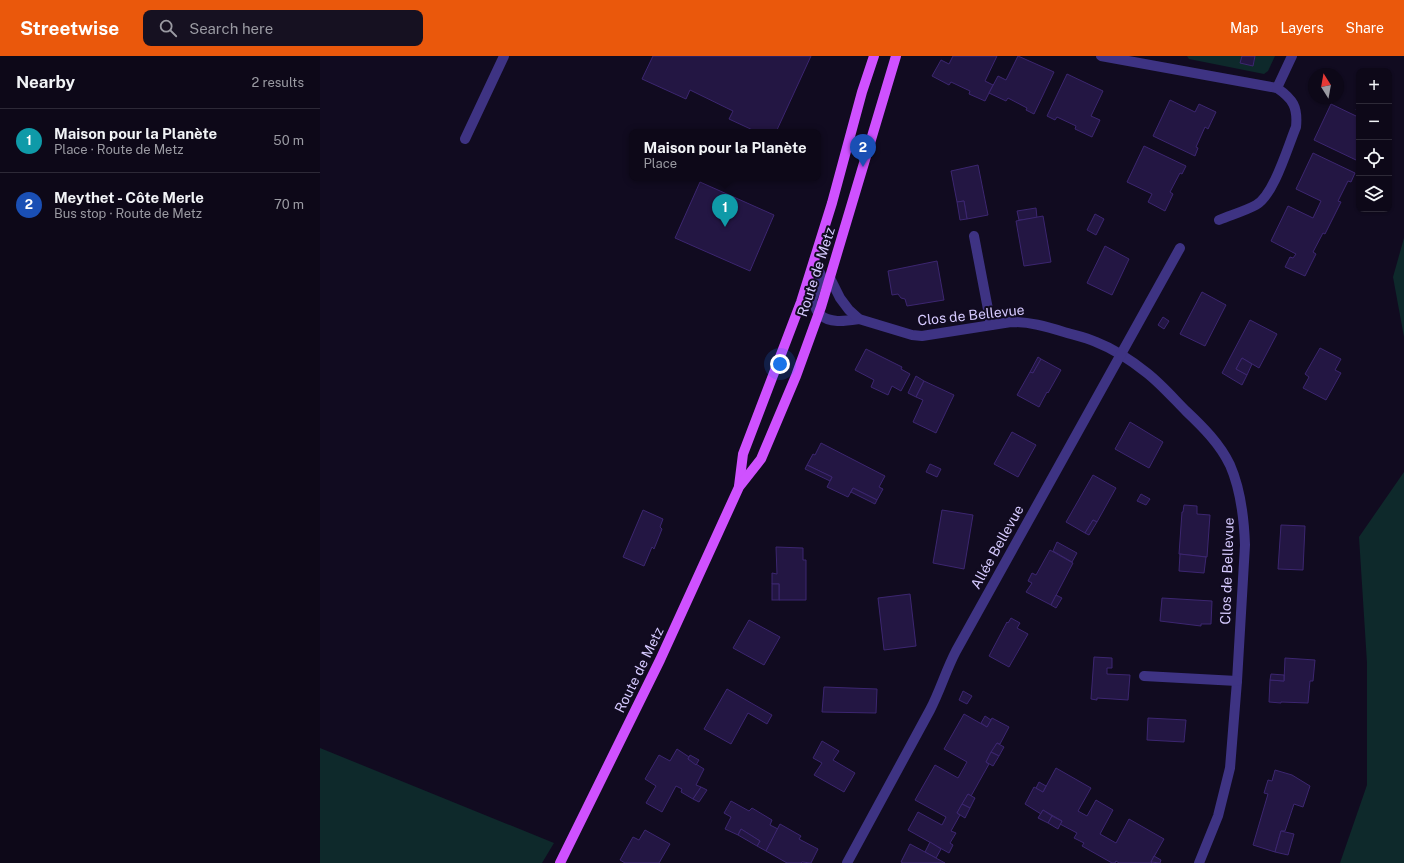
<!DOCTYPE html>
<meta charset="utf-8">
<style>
:root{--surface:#0d0818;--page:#161121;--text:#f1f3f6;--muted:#9a9aa2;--line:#2d2937;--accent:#ea580c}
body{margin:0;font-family:"Public Sans",sans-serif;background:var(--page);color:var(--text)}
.controls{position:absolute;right:12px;top:12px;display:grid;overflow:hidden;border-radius:8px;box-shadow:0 1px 3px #0004}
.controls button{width:36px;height:36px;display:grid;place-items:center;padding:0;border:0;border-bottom:1px solid var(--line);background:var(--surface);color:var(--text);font:20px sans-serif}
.compass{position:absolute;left:988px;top:12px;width:36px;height:36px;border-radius:50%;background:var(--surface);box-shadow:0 1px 3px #0004;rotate:349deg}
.you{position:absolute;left:460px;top:308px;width:14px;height:14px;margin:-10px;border:3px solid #fff;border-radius:50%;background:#1a73e8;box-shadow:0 0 0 6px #1a73e833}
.badge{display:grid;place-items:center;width:26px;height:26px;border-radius:50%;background:var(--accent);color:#fff;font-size:13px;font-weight:700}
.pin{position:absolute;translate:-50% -33px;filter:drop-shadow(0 1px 2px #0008)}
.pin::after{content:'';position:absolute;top:21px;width:14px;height:12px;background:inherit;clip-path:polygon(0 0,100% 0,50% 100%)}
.popup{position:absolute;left:309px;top:73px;width:192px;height:52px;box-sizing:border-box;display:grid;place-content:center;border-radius:8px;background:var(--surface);filter:drop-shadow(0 1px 3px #0005);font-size:13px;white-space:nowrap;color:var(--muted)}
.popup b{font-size:15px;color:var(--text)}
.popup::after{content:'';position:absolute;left:50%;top:100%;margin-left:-8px;border:8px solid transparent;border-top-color:var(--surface)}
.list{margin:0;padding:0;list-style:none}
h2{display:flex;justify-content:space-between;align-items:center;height:52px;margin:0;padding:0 16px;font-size:17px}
h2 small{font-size:13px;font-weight:400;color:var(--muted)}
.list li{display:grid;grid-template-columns:26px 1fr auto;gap:12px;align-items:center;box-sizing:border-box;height:64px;padding:0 16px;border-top:1px solid var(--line)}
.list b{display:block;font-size:15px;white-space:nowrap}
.list p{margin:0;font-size:13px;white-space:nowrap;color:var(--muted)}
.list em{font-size:13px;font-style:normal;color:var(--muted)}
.icon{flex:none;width:22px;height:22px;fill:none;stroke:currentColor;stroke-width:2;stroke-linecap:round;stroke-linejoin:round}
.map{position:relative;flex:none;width:1084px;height:807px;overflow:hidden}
header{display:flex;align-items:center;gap:24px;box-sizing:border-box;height:56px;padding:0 20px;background:var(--accent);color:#fff}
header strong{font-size:19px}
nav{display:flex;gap:22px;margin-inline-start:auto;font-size:14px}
.search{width:280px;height:36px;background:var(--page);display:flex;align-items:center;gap:10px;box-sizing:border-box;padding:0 14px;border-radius:8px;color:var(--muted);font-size:15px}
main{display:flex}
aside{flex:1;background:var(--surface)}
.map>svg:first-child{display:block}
.green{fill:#0e292b}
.building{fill:#231643;stroke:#3c2670}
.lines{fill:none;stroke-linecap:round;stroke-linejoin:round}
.minor{stroke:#3e3383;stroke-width:10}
.major{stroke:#cf51ff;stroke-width:10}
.labels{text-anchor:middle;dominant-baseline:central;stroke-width:4;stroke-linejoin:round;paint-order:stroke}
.street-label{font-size:14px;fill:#d6caff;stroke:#110b20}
</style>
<header>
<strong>Streetwise</strong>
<div class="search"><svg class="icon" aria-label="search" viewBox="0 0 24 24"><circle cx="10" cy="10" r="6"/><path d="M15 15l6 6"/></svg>Search here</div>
<nav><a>Map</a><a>Layers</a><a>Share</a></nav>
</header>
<main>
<aside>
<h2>Nearby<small>2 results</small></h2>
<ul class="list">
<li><span class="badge" style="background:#0f9aa8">1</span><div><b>Maison pour la Planète</b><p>Place · Route de Metz</p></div><em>50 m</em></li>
<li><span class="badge" style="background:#1a4fb4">2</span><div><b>Meythet - Côte Merle</b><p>Bus stop · Route de Metz</p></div><em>70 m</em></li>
</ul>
</aside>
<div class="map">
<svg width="1084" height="807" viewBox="0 0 1084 807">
<rect width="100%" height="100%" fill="#110b20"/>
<g class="green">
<polygon points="867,0 955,0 948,15 944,18 869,3"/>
<polygon points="1084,182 1084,281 1073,221"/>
<polygon points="1084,416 1084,807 1020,807 1047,729 1047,607 1039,481"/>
<polygon points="0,692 234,787 222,807 0,807"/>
</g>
<g class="building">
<polygon points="333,0 491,0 456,76 437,76 409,63 413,55 370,34 366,43 322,23"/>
<polygon points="633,0 677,0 665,25 673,29 665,45 649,38 650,35 631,26 629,29 612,20 621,4 629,8"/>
<polygon points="698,0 734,16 714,58 706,54 707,52 688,42 686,45 669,37 678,20 686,24"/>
<polygon points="922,0 935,0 933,10 920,7"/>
<polygon points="747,18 783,35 771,60 780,64 772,81 755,73 756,70 737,61 735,64 727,60"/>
<polygon points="850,44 875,56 879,48 896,56 888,73 885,71 876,91 878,92 875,100 833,80"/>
<polygon points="1039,47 1038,94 1039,99 1036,104 994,84 1011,48 1036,60 1039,55 1036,54"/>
<polygon points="824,90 866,110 862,118 860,117 850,136 853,138 845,155 828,146 832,138 807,126"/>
<polygon points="993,97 1035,117 1031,126 1028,125 1018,145 1021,146 1005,178 1003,177 993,196 996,198 985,220 965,211 970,201 973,202 976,198 951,185 968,150 993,162 1001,145 976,133"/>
<polygon points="658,109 668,159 647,163 644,145 637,146 631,115"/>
<polygon points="380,126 454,159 430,215 355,182"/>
<polygon points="644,145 647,163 640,164 637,146"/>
<polygon points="716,152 717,162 699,164 697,155"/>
<polygon points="775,158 784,163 776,179 767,174"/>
<polygon points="723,160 731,206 704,210 696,165"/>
<polygon points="785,190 809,203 792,239 767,227"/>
<polygon points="617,205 624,244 587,250 585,243 581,242 578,238 572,239 568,215"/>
<polygon points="882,236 906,249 885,290 860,278"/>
<polygon points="843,261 849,265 844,273 838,269"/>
<polygon points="930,264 957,278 939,312 922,302 916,313 927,319 922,329 902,317"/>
<polygon points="1000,292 1021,303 1015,314 1021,317 1006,344 983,332 989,321 985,318"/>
<polygon points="546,293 582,311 581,313 590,318 581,335 572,330 568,339 551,331 554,324 535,314"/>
<polygon points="718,301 721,303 713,317 710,316"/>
<polygon points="922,302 932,308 927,319 916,313"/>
<polygon points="721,303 741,314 728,337 727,336 719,351 697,339 710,316 713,317"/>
<polygon points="596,320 604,325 596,341 588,337"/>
<polygon points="604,325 634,339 616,377 593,366 603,344 596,341"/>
<polygon points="810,366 843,386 829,412 795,393"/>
<polygon points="692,376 716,389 698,421 674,408"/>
<polygon points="501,387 565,420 559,431 563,433 557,444 533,432 528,441 507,431 512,421 487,409 493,398 495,399"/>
<polygon points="610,408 621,413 617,421 606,416"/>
<polygon points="487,409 512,421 510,425 485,413"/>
<polygon points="773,419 796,432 777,466 773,464 765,477 746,466"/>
<polygon points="533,432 557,444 555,448 531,436"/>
<polygon points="821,438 830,443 826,449 817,445"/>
<polygon points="864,449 877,450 877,458 890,459 887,501 859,498 862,456 863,456"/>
<polygon points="323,454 343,463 340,471 342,473 334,493 332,491 324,510 303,501"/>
<polygon points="622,454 653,459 644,513 613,507"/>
<polygon points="773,464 777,466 769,479 765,477"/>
<polygon points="961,469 985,470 983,514 958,513"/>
<polygon points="737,486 757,497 752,506 733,495"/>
<polygon points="456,491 483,492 483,504 486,504 486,544 459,544 459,528 452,528 452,517 457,518"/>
<polygon points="730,494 753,507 731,549 706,536 712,527 708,525 712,517 716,519"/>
<polygon points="860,498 886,501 884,517 859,515"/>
<rect x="452" y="528" width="7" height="16"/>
<polygon points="590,538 596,590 564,594 558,542"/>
<polygon points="736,539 742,542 736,552 731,549"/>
<polygon points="842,542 892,545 891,568 881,568 881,570 840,565"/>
<polygon points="691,562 700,567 697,572 708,578 689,611 669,600 687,566 688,567"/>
<polygon points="429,564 460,581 444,609 413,592"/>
<polygon points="774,601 792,602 792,612 787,612 787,618 810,619 808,644 777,642 777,644 771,643"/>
<polygon points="965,602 995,604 993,625 990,625 988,647 961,646 961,647 949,646 950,624 964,625"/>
<polygon points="951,618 964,619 964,625 950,624"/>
<polygon points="504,631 557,633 556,657 502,656"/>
<polygon points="407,633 452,659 447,668 428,657 411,688 384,673"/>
<polygon points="643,635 652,640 647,648 639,644"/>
<polygon points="644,658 667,671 672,662 689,671 680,688 677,687 666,706 669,708 651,740 648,738 637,757 640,759 631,775 636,777 630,787 633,789 629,797 588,774 598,756 622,769 626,761 595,744 615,709 638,722 647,706 624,693"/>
<polygon points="665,660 671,664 667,671 661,667"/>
<polygon points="828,662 866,664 864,686 827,684"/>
<polygon points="502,685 519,695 513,704 535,717 524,736 494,719 502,707 493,702"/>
<polygon points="677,687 684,691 679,700 671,696"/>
<polygon points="357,693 369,701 368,703 384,713 376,729 381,731 373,743 361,736 362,733 356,730 342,756 326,747 336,730 325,723 339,699 350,705"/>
<polygon points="671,696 679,700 673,710 666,706"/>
<polygon points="370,699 379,704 376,709 368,703"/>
<polygon points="736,712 771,732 758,755 767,760 776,744 793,754 780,778 796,787 809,763 844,783 831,806 832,807 799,807 796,805 795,807 792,807 762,790 764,787 754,782 757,777 740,768 742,765 723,754 721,758 705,748 714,731 723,736"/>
<polygon points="955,714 972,719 990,730 983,751 974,748 965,775 961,775 955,796 933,789 948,738 944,737 948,724 952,725"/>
<polygon points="719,726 726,730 723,736 716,732"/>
<polygon points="381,731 387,734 379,746 373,743"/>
<polygon points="648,738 655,742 650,752 642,748"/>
<polygon points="411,745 429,755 432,752 452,764 450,769 458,773 446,795 437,790 440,785 421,773 418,779 405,773 411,761 404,757"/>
<polygon points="642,748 650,752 645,762 637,757"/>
<polygon points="723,754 732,760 728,767 718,762"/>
<polygon points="732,760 742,765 738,773 728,767"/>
<polygon points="460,768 481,780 479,783 498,793 491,807 482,806 481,807 467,807 446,795"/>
<polygon points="421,773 440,785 437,790 418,779"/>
<polygon points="325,774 350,788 339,807 305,807 300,804 313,781 319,784"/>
<polygon points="961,775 974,778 968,799 955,796"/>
<polygon points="610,786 621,793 616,802 605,796"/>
<polygon points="590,788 605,796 625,807 583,807 581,806"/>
<polygon points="834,800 841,804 840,807 831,806"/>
</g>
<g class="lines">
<g class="minor">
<path d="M781,0L957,32C973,43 978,51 976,71C968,90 954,139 936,149C925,155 911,159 899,164"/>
<polyline points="957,32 972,0"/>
<polyline points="145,83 184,0"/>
<polyline points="654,180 671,269"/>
<path d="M494,205L501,219L492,244C494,248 496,255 499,258C510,268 526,265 539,263"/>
<path d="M510,222L520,242L529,254L539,263L592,279L602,280L691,266C710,266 725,270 744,276C754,279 766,281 776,286C794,293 812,305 827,317C841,328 854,343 866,355C883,371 900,388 910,409C921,434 924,461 925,489L917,625L910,712L898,760L879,807"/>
<polyline points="824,620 917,625"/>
<path d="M527,807L610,654C620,635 626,614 636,595L860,192"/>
</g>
<g class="major">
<polyline points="419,430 423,398 481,246 512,147 542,36 554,0"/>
<polyline points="240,807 340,604 419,431 441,403 476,320 501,251 576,0"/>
</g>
</g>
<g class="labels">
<g class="street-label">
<text transform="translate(496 216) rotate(-72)">Route de Metz</text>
<text transform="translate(651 259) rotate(-6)">Clos de Bellevue</text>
<text transform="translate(677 491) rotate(-61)">Allée Bellevue</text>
<text transform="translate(907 515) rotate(-88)">Clos de Bellevue</text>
<text transform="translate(319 614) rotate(-64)">Route de Metz</text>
</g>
</g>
</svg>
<div class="controls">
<button>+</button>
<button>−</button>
<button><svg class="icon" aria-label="locate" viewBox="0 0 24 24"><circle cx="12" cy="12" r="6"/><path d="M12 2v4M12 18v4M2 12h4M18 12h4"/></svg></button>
<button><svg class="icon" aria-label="layers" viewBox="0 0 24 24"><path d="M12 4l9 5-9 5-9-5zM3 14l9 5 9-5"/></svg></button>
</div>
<svg class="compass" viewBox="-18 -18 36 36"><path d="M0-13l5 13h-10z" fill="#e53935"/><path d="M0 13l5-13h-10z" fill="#9a9aa2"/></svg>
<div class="you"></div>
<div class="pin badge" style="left:405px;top:171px;background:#0f9aa8">1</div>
<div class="popup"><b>Maison pour la Planète</b>Place</div>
<div class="pin badge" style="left:543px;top:111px;background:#1a4fb4">2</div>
</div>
</main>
